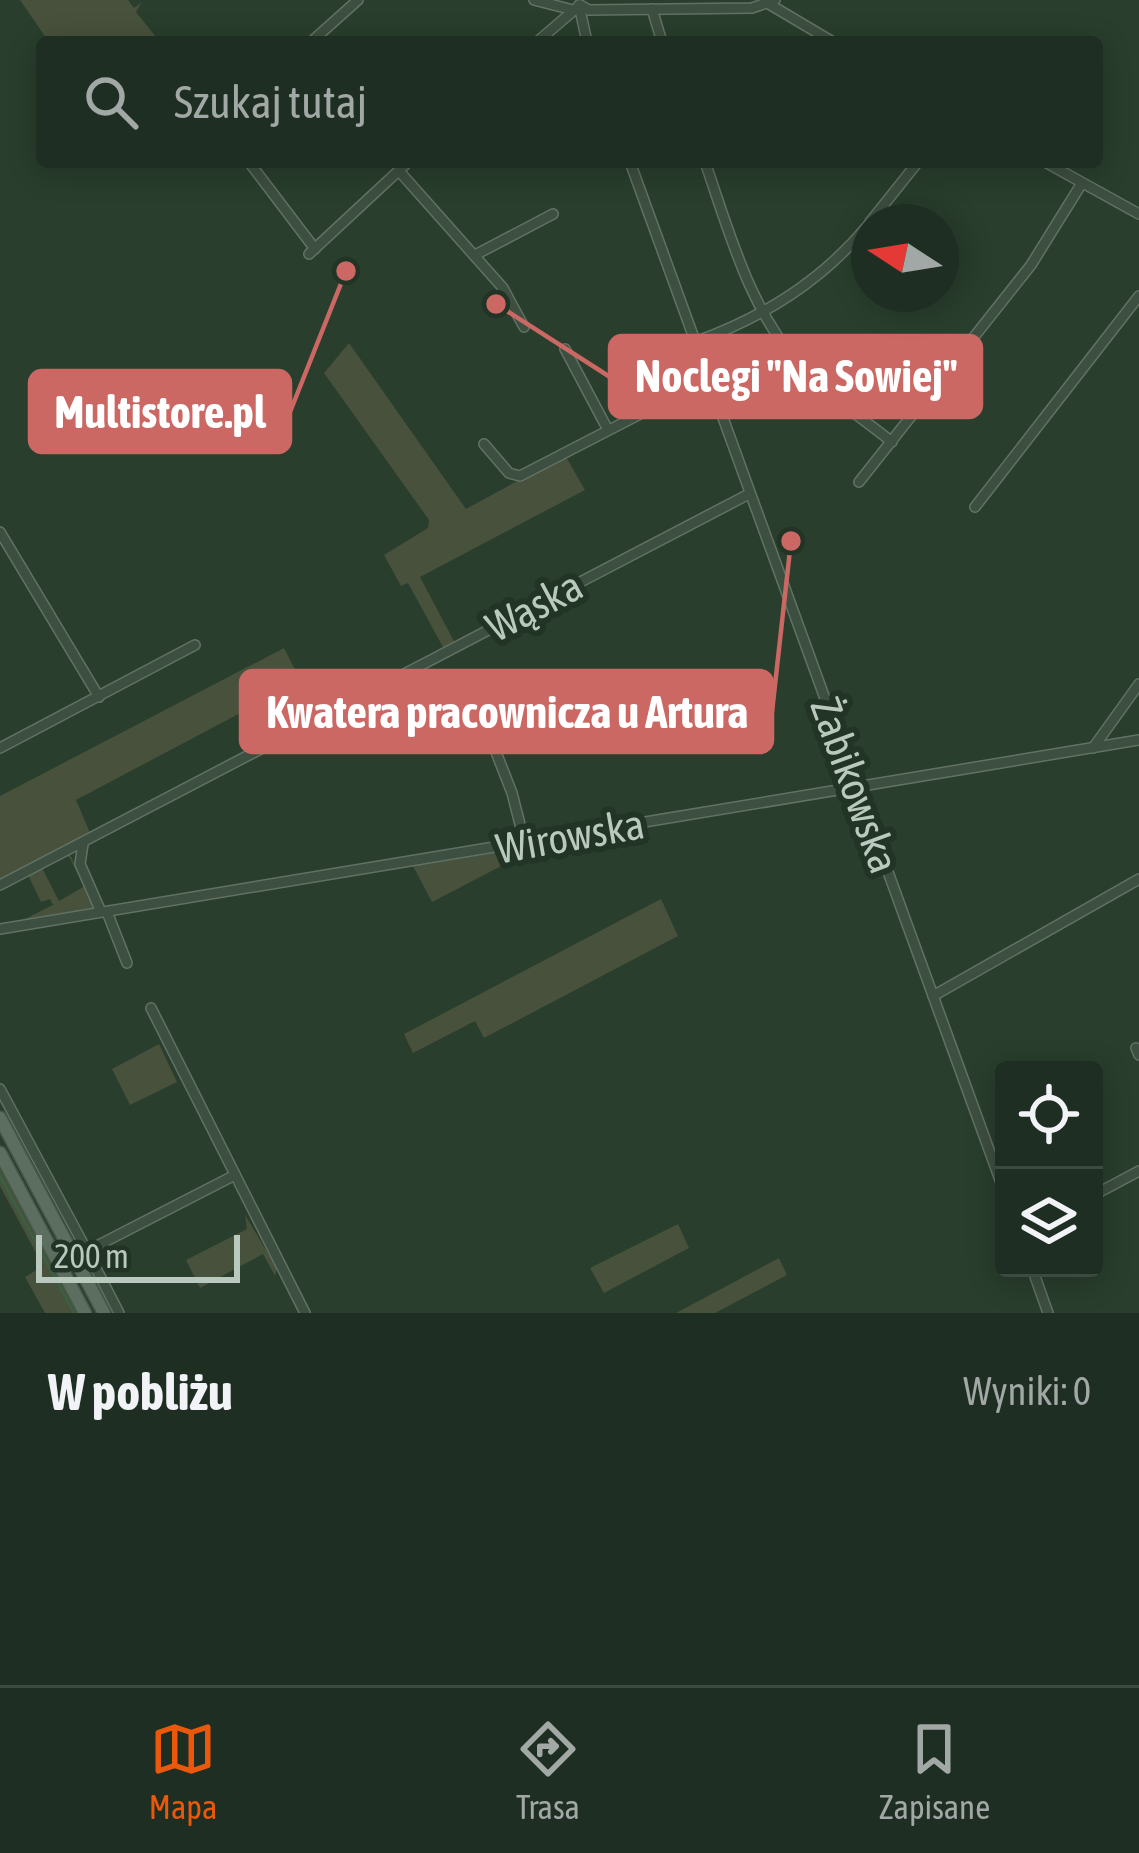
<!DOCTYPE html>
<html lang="pl">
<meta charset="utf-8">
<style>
:root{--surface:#1f2e22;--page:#27362a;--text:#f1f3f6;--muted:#a1a8a5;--line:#3c4a40;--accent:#ea580c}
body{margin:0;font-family:"Asap Condensed",sans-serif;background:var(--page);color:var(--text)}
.controls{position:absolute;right:36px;bottom:36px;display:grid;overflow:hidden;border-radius:12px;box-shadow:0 6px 30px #0003}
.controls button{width:108px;height:108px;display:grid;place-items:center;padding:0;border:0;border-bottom:3px solid var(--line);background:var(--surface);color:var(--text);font:60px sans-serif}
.compass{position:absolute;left:851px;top:204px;width:108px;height:108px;border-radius:50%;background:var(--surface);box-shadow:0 6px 30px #0003;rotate:282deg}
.scale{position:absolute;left:36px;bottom:30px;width:204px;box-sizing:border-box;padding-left:12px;border:6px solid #bac9bd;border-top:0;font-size:33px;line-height:42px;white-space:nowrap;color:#bac9bd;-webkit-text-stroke:9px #223425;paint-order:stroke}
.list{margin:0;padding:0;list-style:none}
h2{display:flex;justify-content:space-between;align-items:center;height:156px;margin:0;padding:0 48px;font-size:51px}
h2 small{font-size:39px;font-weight:400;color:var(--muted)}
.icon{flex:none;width:66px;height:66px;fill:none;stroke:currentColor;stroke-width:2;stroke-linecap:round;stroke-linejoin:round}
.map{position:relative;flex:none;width:1139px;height:1313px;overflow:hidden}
.search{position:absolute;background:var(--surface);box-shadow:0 6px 30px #0003;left:36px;right:36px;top:36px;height:132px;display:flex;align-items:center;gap:30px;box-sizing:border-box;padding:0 42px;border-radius:12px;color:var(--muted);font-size:45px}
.sheet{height:372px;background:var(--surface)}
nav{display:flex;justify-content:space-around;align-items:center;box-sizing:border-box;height:168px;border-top:3px solid var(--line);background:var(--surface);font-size:33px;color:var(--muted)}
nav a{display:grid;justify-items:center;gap:6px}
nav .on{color:var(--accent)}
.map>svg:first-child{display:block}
.green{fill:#47513b}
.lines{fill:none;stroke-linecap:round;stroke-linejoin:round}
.stream{stroke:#3c5f43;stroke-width:3}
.minor-casing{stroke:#617264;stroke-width:12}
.major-casing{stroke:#47584a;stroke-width:15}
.minor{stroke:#3d4f40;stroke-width:9}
.major{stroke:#5b6e5f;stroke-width:12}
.labels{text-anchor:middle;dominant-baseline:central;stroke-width:12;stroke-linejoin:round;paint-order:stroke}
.street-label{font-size:42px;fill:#bac9bd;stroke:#223425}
.leader{fill:none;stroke:#cb6864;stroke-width:4.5}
.callout-dot{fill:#cb6864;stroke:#223425;stroke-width:4.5}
.callout{fill:#cb6864;stroke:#cb6864;stroke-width:4.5}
.callout-label{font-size:45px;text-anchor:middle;font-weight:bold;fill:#fff}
</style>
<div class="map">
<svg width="1139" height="1313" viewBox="0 0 1139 1313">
<rect width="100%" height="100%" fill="#293e2d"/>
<g class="green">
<polygon points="20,0 128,0 134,8 142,2 136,12 160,42 49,42"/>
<polygon points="349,343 466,509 565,455 585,490 420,577 455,643 444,649 408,583 401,586 384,555 428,528 429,520 324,373"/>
<polygon points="284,648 301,681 76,800 91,835 0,882 0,796"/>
<polygon points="542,845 432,902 413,866"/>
<polygon points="69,852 95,909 17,923 53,905 50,899 41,902 27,873 41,866 59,901 85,886 69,857 62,854"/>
<polygon points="661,899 678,936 484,1038 475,1021 413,1053 404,1034"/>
<polygon points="159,1044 177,1082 130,1105 112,1069"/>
<polygon points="0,1169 78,1313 45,1313 25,1277 43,1266 0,1186"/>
<polygon points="245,1215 277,1268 275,1276 263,1254 200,1288 186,1260 247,1229"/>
<polygon points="678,1224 689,1248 604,1293 590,1268"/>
<polygon points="779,1258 787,1275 715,1313 676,1313"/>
</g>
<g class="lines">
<polyline class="stream" points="0,1176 74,1313"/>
<g class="minor-casing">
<g id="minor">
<polyline points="534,0 573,10"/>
<polyline points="769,4 833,42"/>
<polyline points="579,5 587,42"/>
<polyline points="580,5 589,10 752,8 775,0"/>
<polyline points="652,9 662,42"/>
<polyline points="311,42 358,0"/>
<polyline points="537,42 580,5"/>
<polyline points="249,162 315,249"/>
<polyline points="630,162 1004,1191"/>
<path d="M705,162C729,231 749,308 799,364C825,394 861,417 892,442"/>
<polyline points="1045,162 1139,214"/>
<polyline points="399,171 503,288 524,327"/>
<polyline points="870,222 918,162"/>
<polyline points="309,254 408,162"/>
<polyline points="475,255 553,214"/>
<path d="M695,342C764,317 822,281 869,224"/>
<polyline points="565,349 608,430"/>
<polyline points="484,444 509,473 520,476 708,379"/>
<polyline points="859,482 1031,265 1082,183"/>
<polyline points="975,507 1139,296"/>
<polyline points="0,532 99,697"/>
<polyline points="474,696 512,793 525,844"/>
<polyline points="0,748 195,645"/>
<polyline points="1093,748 1139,684"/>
<polyline points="83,844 80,864 101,912"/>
<polyline points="0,885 749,494"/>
<polyline points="107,912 127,963"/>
<polyline points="0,929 1139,740"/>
<polyline points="933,996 1139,879"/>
<polyline points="151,1008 305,1313"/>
<polyline points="1136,1048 1139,1055"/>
<polyline points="0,1089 87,1251 233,1176"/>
<polyline points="1094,1195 1139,1171"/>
<polyline points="87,1251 119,1313"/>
<polyline points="1032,1268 1048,1313"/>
</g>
</g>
<g class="major-casing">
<g id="major">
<polyline points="0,1118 104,1313"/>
<polyline points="0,1153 85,1313"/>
</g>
</g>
<use href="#minor" class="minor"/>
<use href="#major" class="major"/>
</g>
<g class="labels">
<g class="street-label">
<text transform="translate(534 606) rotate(-28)">Wąska</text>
<text transform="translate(855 785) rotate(70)">Żabikowska</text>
<text transform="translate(570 836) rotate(-10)">Wirowska</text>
</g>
</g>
<path class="leader" d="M496 304L610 377M346 271L290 412M791 541L772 712"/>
<g class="callout-dot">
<circle cx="496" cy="304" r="12"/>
<circle cx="346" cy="271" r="12"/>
<circle cx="791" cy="541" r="12"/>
</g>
<g class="callout">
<rect x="610" y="336" width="371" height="81" rx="12"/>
<rect x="30" y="371" width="260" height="81" rx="12"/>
<rect x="241" y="671" width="531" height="81" rx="12"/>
</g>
<g class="callout-label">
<text x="796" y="392">Noclegi "Na Sowiej"</text>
<text x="160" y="428">Multistore.pl</text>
<text x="507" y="728">Kwatera pracownicza u Artura</text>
</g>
</svg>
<div class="controls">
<button><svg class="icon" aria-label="locate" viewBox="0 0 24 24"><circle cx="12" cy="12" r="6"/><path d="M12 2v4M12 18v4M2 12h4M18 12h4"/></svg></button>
<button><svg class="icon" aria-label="layers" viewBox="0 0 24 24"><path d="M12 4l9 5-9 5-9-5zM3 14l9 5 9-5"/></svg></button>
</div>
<svg class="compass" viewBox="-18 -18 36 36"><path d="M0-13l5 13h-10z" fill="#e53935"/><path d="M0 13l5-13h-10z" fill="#a1a8a5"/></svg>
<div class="scale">200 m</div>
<div class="search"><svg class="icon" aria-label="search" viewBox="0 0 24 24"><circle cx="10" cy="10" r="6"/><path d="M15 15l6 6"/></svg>Szukaj tutaj</div>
</div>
<section class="sheet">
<h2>W pobliżu<small>Wyniki: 0</small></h2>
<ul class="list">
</ul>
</section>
<nav>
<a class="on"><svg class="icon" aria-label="map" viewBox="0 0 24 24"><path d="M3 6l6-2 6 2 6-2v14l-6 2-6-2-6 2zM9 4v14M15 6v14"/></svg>Mapa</a>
<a><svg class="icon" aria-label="directions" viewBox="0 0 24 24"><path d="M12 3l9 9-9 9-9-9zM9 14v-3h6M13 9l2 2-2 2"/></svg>Trasa</a>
<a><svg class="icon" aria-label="saved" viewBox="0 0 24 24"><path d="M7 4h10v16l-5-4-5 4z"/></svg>Zapisane</a>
</nav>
